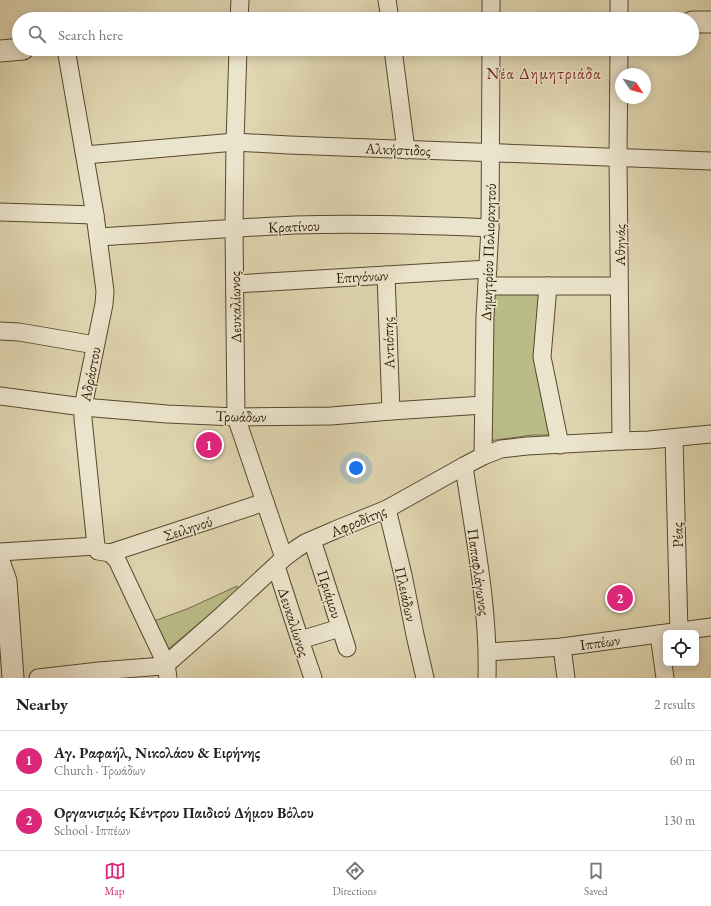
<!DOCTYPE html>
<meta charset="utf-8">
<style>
:root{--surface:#fff;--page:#f6f6f6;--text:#222;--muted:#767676;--line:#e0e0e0;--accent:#db2777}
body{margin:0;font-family:"EB Garamond",serif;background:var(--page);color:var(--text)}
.controls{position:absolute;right:12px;bottom:12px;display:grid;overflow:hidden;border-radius:6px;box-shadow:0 2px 10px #0003}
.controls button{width:36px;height:36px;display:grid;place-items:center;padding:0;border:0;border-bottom:1px solid var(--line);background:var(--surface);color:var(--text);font:20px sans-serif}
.compass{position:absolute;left:615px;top:68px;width:36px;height:36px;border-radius:50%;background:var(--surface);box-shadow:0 2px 10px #0003;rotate:125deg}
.you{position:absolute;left:356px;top:468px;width:14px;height:14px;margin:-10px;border:3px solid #fff;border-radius:50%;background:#1a73e8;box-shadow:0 0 0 6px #1a73e833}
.badge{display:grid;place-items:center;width:26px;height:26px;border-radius:50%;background:var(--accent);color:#fff;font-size:13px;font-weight:700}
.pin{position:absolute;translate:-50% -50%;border:2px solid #fff;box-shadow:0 1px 4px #0006}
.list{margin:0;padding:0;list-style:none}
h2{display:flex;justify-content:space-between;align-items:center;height:52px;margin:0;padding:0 16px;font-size:17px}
h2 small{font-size:13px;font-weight:400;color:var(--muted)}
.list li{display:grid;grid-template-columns:26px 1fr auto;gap:12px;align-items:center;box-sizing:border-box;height:60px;padding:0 16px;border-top:1px solid var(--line)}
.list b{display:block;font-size:15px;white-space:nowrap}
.list p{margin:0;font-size:13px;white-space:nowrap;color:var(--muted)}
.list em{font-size:13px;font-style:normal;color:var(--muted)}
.icon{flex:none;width:22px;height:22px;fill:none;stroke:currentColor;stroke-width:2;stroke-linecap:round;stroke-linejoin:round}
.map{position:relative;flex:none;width:711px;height:678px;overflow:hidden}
.search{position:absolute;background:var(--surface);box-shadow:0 2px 10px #0003;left:12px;right:12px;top:12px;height:44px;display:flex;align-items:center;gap:10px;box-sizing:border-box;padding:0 14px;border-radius:22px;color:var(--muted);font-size:15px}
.sheet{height:172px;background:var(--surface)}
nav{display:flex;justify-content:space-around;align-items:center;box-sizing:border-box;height:56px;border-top:1px solid var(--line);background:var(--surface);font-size:11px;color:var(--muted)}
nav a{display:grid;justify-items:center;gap:2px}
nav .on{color:var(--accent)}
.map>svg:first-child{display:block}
.green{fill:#babc87;stroke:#726a44}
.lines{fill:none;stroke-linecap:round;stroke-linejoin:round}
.minor-casing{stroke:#58482d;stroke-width:19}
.tertiary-casing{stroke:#58482d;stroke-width:23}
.minor{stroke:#ebe4cc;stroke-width:17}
.tertiary{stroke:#ebe4cc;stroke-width:21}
.labels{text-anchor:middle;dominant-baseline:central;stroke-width:3;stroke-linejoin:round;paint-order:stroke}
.street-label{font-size:15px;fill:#2a1901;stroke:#ebe4cc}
.neighbourhood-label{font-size:16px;letter-spacing:1px;fill:#7a1f14;stroke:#ebe4cc}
</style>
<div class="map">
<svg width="711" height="678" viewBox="0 0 711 678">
<rect width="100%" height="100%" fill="#e0d6b1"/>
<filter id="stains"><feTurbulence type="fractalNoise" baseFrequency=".005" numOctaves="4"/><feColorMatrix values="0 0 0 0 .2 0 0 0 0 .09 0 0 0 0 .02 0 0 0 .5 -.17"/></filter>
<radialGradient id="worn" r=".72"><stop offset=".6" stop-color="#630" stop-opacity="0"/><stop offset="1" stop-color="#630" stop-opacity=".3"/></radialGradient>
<g class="green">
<polygon points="491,294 539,294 537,364 549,435 532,435 489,441"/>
<polygon points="237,586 239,590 166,651 154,621 187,609"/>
</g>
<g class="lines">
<g class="minor-casing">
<g id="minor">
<polyline points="387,0 390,19"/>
<polyline points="239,19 240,0"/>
<polyline points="491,19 491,0"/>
<polyline points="619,19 619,0"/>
<polyline points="66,49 95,215 105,291 104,304 83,407 83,419 96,546 98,551 110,553 117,560 166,664 168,678"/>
<polyline points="238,49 235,142 234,229 236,417 284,558"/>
<polyline points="393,49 406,150"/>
<polyline points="619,49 618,158 621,441"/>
<polyline points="85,155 235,142 289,145 711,161"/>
<polyline points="0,212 95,215"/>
<path d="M98,237C164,233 230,228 295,225C360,223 425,225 490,228"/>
<polyline points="386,275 391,411"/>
<polyline points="235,284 488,269"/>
<polyline points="487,286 619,286"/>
<polyline points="548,286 542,357 560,445"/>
<polyline points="0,331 19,332 95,345"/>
<polyline points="0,396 83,407 167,414 236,417 331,416 391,411 483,405"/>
<polyline points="674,438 679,632"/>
<polyline points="483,456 485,317 490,228 491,49"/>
<path d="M464,466C474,536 489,607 487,678"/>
<polyline points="387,509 403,575 415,635 425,678"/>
<polyline points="312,540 347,648"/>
<polyline points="0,552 96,546"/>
<polyline points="110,553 265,502"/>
<polyline points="276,566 300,640 313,678"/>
<polyline points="659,634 665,678"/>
<polyline points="300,640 340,628"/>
<polyline points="562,647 566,678"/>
<polyline points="488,652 562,647 711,627"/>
<polyline points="38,678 99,671 163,666 170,661 218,619 284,558 296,549 305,543 335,530 387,509 464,466 483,456 501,449 527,446 621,441 649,440 711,434"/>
</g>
</g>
<g class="tertiary-casing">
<g id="tertiary">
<polyline points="692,22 711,22"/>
<polyline points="0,51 23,49"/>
<polyline points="0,564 6,581 13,678"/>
</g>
</g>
<use href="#minor" class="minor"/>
<use href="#tertiary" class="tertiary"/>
</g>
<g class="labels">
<g class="street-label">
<text transform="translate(398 149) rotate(2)">Αλκήστιδος</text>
<text transform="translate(294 226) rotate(-2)">Κρατίνου</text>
<text transform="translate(619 245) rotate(-90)">Αθηνάς</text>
<text transform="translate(488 252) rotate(-88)">Δημητρίου Πολιορκητού</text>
<text transform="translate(362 276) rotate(-3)">Επιγόνων</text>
<text transform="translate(235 307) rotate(-91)">Δευκαλίωνος</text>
<text transform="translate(388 343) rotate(-92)">Αντιόπης</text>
<text transform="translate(90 374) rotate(-79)">Αδράστου</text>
<text transform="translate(241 416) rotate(1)">Τρωάδων</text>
<text transform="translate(358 521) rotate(-23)">Αφροδίτης</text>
<text transform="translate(188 528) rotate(-18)">Σειληνού</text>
<text transform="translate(677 535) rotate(-92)">Ρέας</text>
<text transform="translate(479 572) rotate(82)">Παπαφλάγωνος</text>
<text transform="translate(330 594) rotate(72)">Πριάμου</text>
<text transform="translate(406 594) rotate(78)">Πλειάδων</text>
<text transform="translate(294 622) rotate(72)">Δευκαλίωνος</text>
<text transform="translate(600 642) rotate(-8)">Ιππέων</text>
</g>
<g class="neighbourhood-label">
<text x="544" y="73">Νέα Δημητριάδα</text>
</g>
</g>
<rect width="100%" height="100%" filter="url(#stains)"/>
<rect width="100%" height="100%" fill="url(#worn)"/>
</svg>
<div class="controls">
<button><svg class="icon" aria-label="locate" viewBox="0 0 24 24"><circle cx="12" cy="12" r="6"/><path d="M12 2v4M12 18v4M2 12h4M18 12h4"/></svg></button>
</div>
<svg class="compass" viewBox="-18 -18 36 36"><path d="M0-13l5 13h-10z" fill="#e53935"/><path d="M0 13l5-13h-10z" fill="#767676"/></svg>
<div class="you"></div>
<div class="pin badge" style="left:209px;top:445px">1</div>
<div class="pin badge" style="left:620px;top:598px">2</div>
<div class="search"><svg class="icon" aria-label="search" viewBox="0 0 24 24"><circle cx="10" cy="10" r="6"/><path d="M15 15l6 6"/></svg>Search here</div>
</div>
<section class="sheet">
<h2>Nearby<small>2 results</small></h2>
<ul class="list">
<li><span class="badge">1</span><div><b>Αγ. Ραφαήλ, Νικολάου &amp; Ειρήνης</b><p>Church · Τρωάδων</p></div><em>60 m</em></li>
<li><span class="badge">2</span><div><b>Οργανισμός Κέντρου Παιδιού Δήμου Βόλου</b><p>School · Ιππέων</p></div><em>130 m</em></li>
</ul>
</section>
<nav>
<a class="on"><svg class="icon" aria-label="map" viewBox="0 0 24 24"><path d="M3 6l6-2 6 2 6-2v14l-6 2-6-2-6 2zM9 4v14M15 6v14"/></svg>Map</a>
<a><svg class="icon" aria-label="directions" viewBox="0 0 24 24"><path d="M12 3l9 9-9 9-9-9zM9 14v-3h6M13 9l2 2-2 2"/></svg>Directions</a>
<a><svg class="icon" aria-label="saved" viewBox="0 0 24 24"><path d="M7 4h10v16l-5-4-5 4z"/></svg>Saved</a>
</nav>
